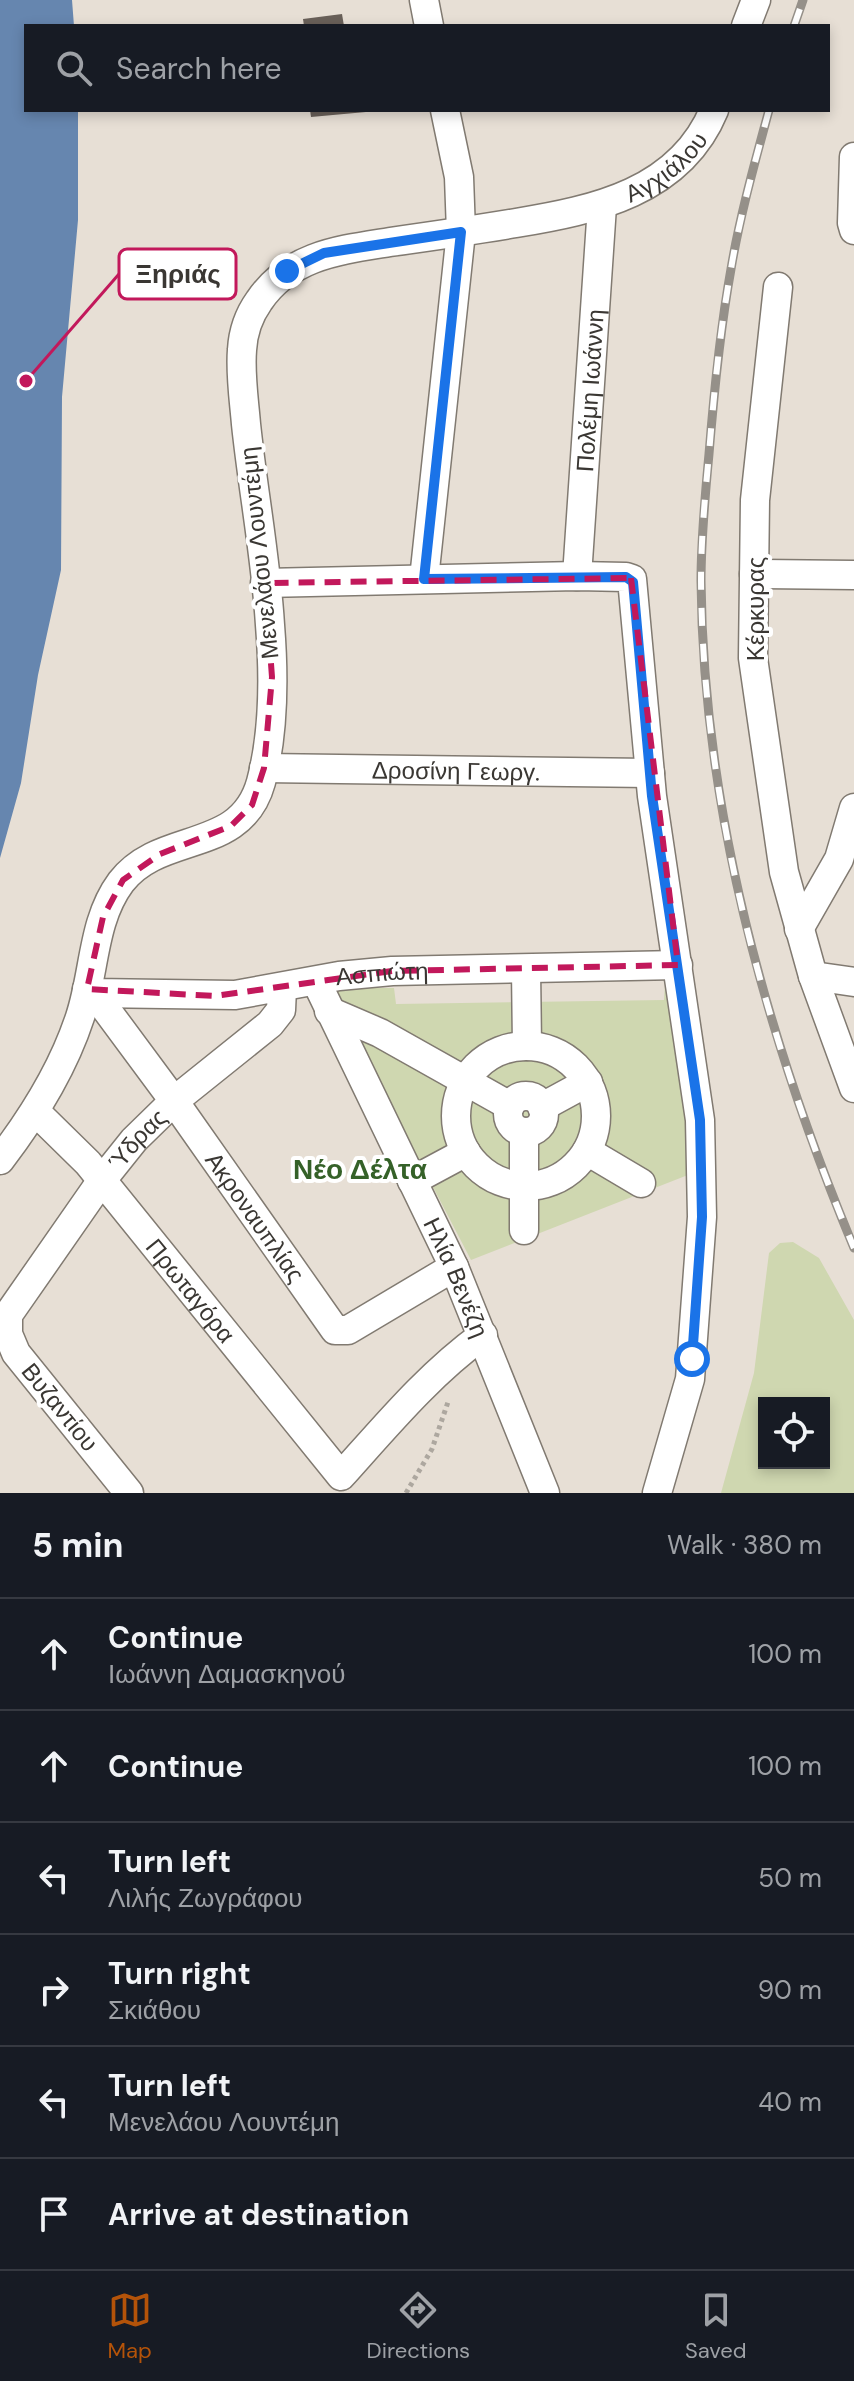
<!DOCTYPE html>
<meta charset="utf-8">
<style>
:root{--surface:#171b24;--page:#20242c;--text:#f1f3f6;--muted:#9ea1a6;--line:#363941;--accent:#b45309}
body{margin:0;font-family:"DM Sans",sans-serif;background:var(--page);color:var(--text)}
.controls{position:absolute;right:24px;bottom:24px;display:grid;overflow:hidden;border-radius:0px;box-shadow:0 4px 12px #0003}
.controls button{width:72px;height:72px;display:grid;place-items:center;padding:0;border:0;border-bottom:2px solid var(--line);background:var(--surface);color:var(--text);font:40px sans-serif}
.stop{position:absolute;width:24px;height:24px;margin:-18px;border:6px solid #1a73e8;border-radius:50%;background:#fff}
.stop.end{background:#1a73e8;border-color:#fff;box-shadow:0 2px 8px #0008}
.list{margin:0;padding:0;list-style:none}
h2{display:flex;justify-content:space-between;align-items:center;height:104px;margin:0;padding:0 32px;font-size:34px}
h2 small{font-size:26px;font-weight:400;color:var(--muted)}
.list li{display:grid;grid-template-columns:52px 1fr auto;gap:24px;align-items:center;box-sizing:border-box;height:112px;padding:0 32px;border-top:2px solid var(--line)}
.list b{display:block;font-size:30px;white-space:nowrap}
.list p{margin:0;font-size:26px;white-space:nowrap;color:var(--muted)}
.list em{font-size:26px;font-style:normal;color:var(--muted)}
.icon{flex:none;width:44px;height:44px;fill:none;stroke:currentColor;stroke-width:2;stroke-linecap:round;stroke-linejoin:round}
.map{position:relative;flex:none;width:854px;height:1493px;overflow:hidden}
.search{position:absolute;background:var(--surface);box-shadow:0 4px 12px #0003;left:24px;right:24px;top:24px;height:88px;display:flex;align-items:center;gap:20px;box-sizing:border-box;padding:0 28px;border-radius:0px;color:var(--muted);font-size:30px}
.sheet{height:776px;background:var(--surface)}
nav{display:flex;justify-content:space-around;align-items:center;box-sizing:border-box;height:112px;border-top:2px solid var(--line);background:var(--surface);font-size:22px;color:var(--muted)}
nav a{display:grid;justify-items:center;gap:4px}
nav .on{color:var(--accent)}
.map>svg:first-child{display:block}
.green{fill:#cfd7b0;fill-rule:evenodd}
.water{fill:#6686af}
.building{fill:#696059}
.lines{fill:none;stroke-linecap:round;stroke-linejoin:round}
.minor-casing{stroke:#817a71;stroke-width:31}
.path{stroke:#ada79f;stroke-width:5;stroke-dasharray:4 4;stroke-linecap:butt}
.minor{stroke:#fff;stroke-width:28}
.rail-casing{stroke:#959089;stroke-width:9}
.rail{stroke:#fff;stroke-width:6;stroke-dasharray:18;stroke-linecap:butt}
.route{stroke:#1a73e8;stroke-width:10}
.marked{fill:none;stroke:#c2185b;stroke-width:6;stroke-dasharray:16 10;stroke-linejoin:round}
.labels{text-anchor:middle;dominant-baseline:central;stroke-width:8;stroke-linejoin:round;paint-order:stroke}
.street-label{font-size:24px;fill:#3a3733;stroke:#fff}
.quarter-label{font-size:28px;font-weight:bold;fill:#356128;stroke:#fff}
.leader{fill:none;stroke:#c2185b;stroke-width:3}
.callout-dot{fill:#c2185b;stroke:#fff;stroke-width:3}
.callout{fill:#fff;stroke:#c2185b;stroke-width:3}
.callout-label{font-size:26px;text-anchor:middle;font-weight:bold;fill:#3a3733}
</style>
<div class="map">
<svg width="854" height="1493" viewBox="0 0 854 1493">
<rect width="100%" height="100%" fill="#e7dfd5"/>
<g class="green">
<polygon points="665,984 667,984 693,1173 471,1260 396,1116 337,993 342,988 394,988 396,1004 664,1000"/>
<path d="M793,1242L819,1258L854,1320V1493H721L754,1373L769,1253L780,1243ZM764,1403H824V1463H764Z"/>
</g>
<polygon class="water" points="0,0 72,0 74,26 26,26 26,110 78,110 78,220 62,397 61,570 38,675 21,783 0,858"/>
<g class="building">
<polygon points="342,14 344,26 304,26 303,19"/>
<polygon points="310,110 366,110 366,112 311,117"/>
</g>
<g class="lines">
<g class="minor-casing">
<g id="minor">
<polyline points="424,0 429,26"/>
<polyline points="746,26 756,0"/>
<polyline points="854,157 852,223 854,230"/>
<polyline points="778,287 755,500 753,658 784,872 813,976 854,1088"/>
<polyline points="754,574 854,575"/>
<path id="s1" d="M577,576L602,206"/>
<polyline points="424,579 461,232 459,177 445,110"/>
<polyline points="265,583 577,576 626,577 632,579 652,796 700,1120 702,1217 690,1379 657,1493"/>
<path id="s2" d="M264,768L650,773"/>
<polyline points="799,929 839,859 854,808"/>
<polyline points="526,969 527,1046"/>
<polyline points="813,976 854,982"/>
<path id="s3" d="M316,981L454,1267L545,1493"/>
<path id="s4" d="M87,989L94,993L235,995L339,976L392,971L678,965"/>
<path id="s5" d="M94,993L174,1101L335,1330H348L454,1267"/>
<polyline points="329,1011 380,1033 510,1106"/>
<circle cx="526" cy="1116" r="70"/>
<circle cx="526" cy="1114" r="18"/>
<polyline points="542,1107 588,1082"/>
<path id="s6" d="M35,1111L88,1163L341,1476C386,1426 429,1374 483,1335"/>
<polyline points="587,1151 641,1183"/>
<path id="s7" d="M0,1160C33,1117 63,1069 80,1017C95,972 92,921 121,882C161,830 241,855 261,782C274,733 274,675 270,625C266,558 253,491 246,424C244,400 240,374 242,350C243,332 249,315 259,301C290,255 340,250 390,242C433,236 474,230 516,223C595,210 680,192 714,110"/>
<polyline points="412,1181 466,1152"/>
<polyline points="524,1230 524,1132"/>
<path id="s8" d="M129,1493L16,1353L8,1334V1315L102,1180L134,1140L174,1101L270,1024L281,1010L282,988"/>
</g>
</g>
<polyline class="path" points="406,1493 432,1449 448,1402"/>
<use href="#minor" class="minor"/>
<g class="rail-casing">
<g id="rail">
<polyline points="794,26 803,0"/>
<path d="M769,110C755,162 740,215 731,269C720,330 714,392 709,454C705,496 701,539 701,581C703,811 766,1037 854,1248"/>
</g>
</g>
<use href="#rail" class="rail"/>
</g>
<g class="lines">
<polyline class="route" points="287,271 324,253 461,232 424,579 626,577 633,582 652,796 700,1120 702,1217 692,1359"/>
</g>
<path class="marked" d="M631,578L678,965L392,971L215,996L87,989L103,917L123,880L160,854L231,826L252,805L264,768L272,677L265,583Z"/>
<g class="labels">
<g class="street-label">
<text stroke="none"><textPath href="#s7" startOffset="1412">Αγχιάλου</textPath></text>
<text stroke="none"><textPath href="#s1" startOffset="186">Πολέμη Ιωάννη</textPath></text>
<text transform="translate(259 553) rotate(-96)">Μενελάου Λουντέμη</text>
<text transform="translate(755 609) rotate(-90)">Κέρκυρας</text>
<text stroke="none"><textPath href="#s2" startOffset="192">Δροσίνη Γεωργ.</textPath></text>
<text stroke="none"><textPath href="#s4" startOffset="298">Ασπιώτη</textPath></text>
<text stroke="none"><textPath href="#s8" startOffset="438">Ύδρας</textPath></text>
<text stroke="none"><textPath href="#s5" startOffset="276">Ακροναυπλίας</textPath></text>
<text stroke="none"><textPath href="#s3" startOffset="328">Ηλία Βενέζη</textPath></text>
<text stroke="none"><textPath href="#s6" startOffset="238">Πρωταγόρα</textPath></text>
<text transform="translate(60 1407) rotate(51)">Βυζαντίου</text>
</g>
<g class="quarter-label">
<text x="360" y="1169">Νέο Δέλτα</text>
</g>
</g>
<path class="leader" d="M26 381L119 274"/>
<circle class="callout-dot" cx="26" cy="381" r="8"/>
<rect class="callout" x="119" y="249" width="117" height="50" rx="8"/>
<g class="callout-label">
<text x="178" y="283">Ξηριάς</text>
</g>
</svg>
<div class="controls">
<button><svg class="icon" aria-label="locate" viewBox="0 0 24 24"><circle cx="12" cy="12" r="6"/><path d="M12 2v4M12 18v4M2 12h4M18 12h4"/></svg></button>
</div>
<div class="stop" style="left:692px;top:1359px"></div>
<div class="stop end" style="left:287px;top:271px"></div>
<div class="search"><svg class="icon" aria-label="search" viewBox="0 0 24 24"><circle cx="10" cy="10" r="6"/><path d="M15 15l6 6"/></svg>Search here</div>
</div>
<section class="sheet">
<h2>5 min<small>Walk · 380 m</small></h2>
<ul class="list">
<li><svg class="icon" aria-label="ahead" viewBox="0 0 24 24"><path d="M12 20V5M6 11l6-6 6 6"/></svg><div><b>Continue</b><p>Ιωάννη Δαμασκηνού</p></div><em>100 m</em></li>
<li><svg class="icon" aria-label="ahead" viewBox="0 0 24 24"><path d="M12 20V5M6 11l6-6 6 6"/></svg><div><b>Continue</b></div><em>100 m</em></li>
<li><svg class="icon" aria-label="left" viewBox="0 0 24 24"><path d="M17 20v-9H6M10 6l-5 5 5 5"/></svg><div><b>Turn left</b><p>Λιλής Ζωγράφου</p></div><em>50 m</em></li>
<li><svg class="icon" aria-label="right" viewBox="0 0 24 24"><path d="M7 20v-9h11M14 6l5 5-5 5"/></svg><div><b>Turn right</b><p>Σκιάθου</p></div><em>90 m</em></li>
<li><svg class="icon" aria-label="left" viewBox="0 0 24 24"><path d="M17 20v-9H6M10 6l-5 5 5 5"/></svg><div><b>Turn left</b><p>Μενελάου Λουντέμη</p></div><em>40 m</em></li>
<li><svg class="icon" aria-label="arrive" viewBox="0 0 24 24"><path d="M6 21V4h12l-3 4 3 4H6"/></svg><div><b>Arrive at destination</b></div></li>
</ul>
</section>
<nav>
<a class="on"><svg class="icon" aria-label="map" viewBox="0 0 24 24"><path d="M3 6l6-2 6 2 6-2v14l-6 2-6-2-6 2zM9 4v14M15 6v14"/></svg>Map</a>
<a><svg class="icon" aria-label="directions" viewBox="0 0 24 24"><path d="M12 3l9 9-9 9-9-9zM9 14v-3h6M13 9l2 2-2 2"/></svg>Directions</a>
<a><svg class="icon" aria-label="saved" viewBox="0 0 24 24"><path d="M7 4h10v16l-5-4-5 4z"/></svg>Saved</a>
</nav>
